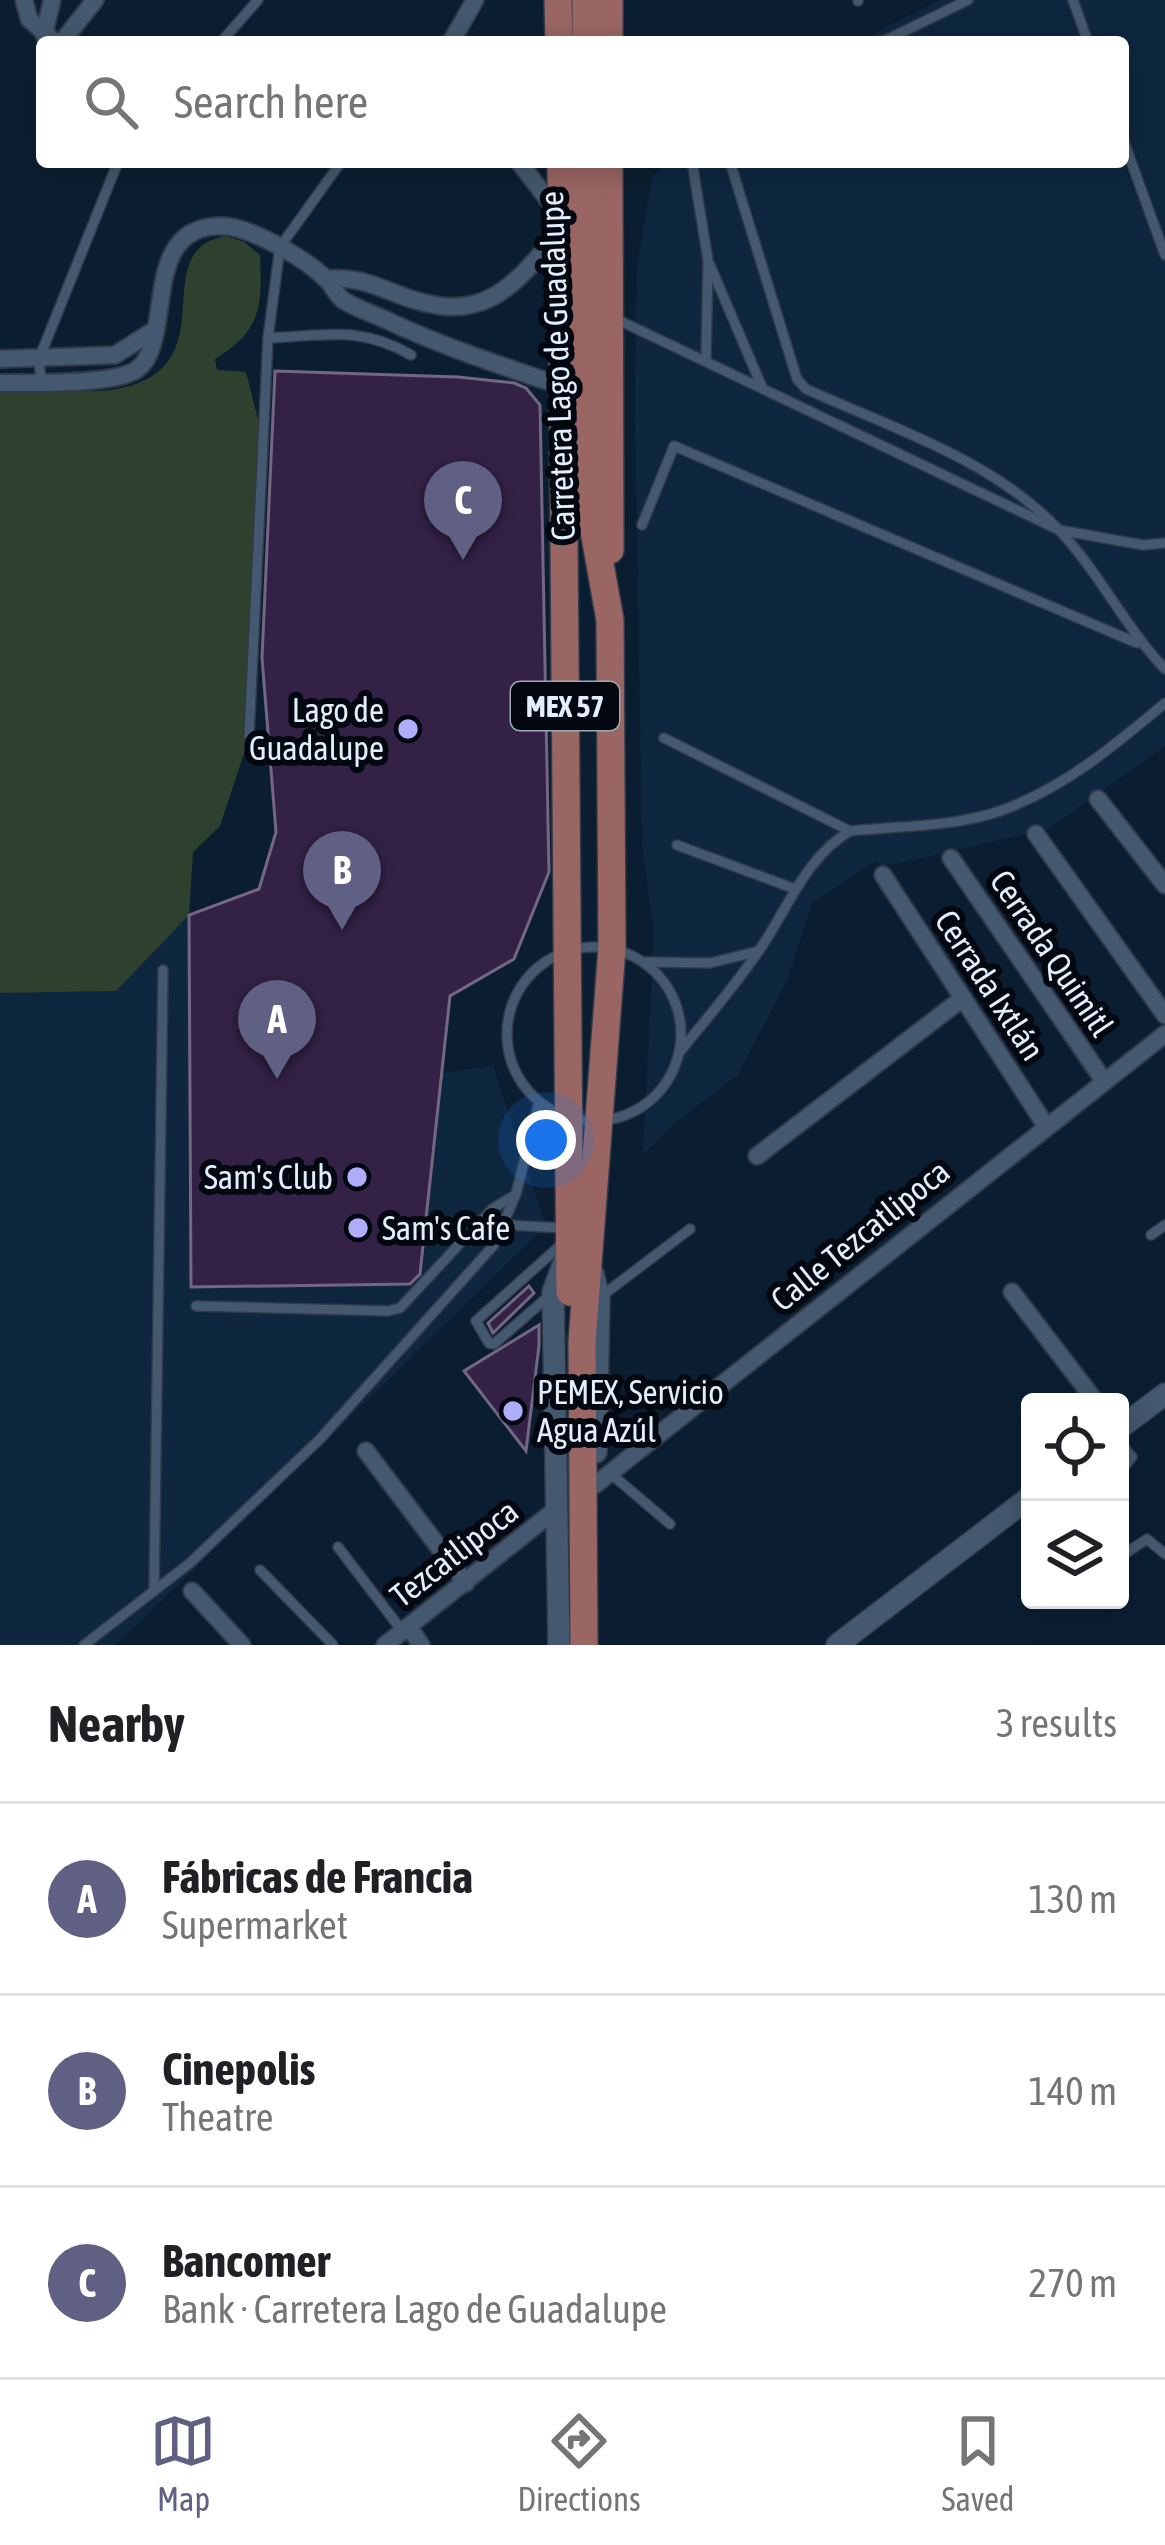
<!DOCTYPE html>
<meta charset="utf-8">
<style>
:root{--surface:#fff;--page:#f6f6f6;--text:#202124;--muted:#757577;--line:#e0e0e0;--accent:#606084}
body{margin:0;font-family:"Asap Condensed",sans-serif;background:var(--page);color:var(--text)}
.controls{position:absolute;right:36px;bottom:36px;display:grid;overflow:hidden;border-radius:12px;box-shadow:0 6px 30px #0003}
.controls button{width:108px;height:108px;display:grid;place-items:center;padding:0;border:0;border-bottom:3px solid var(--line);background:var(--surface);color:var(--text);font:60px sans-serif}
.you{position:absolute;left:546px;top:1140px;width:42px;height:42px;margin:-30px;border:9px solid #fff;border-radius:50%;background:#1a73e8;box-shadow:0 0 0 18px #1a73e833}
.badge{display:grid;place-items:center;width:78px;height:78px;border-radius:50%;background:var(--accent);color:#fff;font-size:39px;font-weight:700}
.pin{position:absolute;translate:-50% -99px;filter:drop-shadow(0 3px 6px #0008)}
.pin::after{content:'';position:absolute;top:63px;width:42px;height:36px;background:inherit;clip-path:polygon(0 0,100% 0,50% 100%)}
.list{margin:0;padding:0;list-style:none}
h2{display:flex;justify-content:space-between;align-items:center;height:156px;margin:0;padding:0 48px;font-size:51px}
h2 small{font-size:39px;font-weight:400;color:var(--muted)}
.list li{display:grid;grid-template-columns:78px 1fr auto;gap:36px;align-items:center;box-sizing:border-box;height:192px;padding:0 48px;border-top:3px solid var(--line)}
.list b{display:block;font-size:45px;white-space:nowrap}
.list p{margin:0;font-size:39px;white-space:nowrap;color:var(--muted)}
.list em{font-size:39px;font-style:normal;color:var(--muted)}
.icon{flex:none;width:66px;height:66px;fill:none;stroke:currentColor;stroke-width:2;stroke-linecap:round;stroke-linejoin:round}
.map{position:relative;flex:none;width:1165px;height:1645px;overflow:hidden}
.search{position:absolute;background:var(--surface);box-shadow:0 6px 30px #0003;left:36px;right:36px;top:36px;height:132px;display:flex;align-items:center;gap:30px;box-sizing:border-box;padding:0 42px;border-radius:12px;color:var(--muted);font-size:45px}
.sheet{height:732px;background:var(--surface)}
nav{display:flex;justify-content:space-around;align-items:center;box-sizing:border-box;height:168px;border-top:3px solid var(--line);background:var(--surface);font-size:33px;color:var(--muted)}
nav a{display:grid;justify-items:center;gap:6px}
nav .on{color:var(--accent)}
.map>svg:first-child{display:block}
.built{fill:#0e273f}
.green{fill:#2e412e}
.building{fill:#332246;stroke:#736783;stroke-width:3}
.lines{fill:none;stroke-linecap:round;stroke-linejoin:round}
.service-casing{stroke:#323a4a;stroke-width:12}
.minor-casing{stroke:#323a4a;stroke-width:20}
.tertiary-casing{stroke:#323a4a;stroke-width:24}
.primary-casing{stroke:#323a4a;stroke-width:30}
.service{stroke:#44596f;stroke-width:9}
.minor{stroke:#44596f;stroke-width:16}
.tertiary{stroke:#44596f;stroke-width:21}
.primary{stroke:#9a6663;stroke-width:27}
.poi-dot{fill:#afaefa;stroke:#030810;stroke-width:4.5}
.labels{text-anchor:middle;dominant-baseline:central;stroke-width:12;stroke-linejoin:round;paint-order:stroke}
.shield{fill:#030810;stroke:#9fa9b5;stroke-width:3}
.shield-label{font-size:30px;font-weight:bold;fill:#e2eefc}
.street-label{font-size:33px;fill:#e2eefc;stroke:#030810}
.poi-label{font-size:33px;fill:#e2eefc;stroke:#030810;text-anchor:end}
</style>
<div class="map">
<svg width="1165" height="1645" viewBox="0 0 1165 1645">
<rect width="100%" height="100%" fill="#0b1e31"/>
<g class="built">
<polygon points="940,0 1165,0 1165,746 1048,829 882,867 876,861 812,903 788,979 737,1076 680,1119 643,1154 654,935 642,843 635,403 637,266 652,176 668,162 1123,162 1123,42 857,42"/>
<polygon points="189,915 192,1287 419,1283 439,1073 493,1066 546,1226 116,1645 0,1645 0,993 115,991"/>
</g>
<path class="green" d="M225,236L244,242L260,255C262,307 262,330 215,359L217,370L246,372L260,427L250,735L220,826L193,852L189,915L116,991L0,993V386C35,387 88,396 122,388C228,364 144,252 225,236Z"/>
<g class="building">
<polygon points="275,371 458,377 514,383 526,388 540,405 549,872 514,959 450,996 420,1274 410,1284 191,1287 189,915 259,889 276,832 262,658"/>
<polygon points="529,1286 534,1293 493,1333 488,1323"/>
<polygon points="539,1325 539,1346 526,1451 464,1371"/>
</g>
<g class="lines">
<g class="service-casing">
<g id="service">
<polyline points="858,0 858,1"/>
<polyline points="1073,0 1088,42"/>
<polyline points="221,42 258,0"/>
<polyline points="882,42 968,0"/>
<polyline points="1123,139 1165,255"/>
<polyline points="692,162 708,260 706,360"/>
<path d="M730,162L797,379L806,389C892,428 991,459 1057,528C1098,570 1124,626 1165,669"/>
<polyline points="710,265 762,387"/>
<polyline points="614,318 1059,530 1143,545 1165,543"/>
<path d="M268,338C325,336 359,325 411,355"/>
<polyline points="41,383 39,359 118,162"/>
<polyline points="642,525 674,446 1137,643"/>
<polyline points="249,735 268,338 280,247 341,162"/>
<polyline points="664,738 850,831"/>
<polyline points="677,845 795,889"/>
<circle cx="594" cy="1034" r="87"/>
<polyline points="646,962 710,963 759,951"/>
<path d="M679,1053C706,1019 736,985 760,949C788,908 806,857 850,831C898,826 954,827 1000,811C1064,788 1114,746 1165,703"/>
<polyline points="506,1225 563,1228"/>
<polyline points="1151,1235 1165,1225"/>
<polyline points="549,1296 494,1344 489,1343 476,1321 563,1243"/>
<polyline points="599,1298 690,1229"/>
<polyline points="196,1306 388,1311 400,1308 492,1209 515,1195"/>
<polyline points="1120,1443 1132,1457 1120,1472"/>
<polyline points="610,1473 670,1524"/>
<polyline points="338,1547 403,1632"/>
<polyline points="1120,1557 1147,1539 1165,1554"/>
<polyline points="260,1570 333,1645"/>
<polyline points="154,1591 163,970"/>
<polyline points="84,1645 190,1563 320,1439 494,1245 516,1194 539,1102"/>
</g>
</g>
<g class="minor-casing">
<g id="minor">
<polyline points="24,0 29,19 55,42"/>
<polyline points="44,35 52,0"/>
<polyline points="62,42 95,0"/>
<polyline points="451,42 475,0"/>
<polyline points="519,162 559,214"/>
<path d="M326,279C353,276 372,284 397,294C480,327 510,292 560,231"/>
<polyline points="0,359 115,355 153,331"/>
<path d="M0,383C29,383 113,385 136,370C177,343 137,226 221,226C250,226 306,259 326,279C333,285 335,294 343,300C355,308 371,313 384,319C443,347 503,366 564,387"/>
<polyline points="1098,799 1165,885"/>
<polyline points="1036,834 1165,1015"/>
<polyline points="951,858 1104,1081"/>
<polyline points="883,875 1046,1126"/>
<polyline points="757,1156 963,998"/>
<polyline points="1012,1292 1096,1402"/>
<polyline points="366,1451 466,1583"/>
<polyline points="595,1485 1165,1034"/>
<polyline points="192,1591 242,1645"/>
<polyline points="409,1627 421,1645"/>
<polyline points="385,1645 559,1507"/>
</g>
</g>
<g class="tertiary-casing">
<g id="tertiary">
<polyline points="593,1274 599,1298 596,1452"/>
<polyline points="1120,1428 1165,1394"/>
<polyline points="559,1645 553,1292 566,1257"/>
<polyline points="837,1645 1030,1497"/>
</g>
</g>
<g class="primary-casing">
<g id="primary">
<polyline points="558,0 559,42"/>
<polyline points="586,0 586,42"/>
<polyline points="609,0 609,42"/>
<polyline points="561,162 570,1292"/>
<polyline points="609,162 610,550"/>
<polyline points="584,1645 582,1342 612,948 610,620 591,514 587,162"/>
</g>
</g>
<use href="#service" class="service"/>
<use href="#minor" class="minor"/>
<use href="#tertiary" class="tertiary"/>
<use href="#primary" class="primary"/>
</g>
<g class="poi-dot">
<circle cx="408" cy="729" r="12"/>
<circle cx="357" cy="1177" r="12"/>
<circle cx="358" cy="1228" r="12"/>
<circle cx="513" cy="1411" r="12"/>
</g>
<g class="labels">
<rect class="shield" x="511" y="682" width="108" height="48" rx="9"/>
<g class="shield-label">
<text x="565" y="706">MEX 57</text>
</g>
<g class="street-label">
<text transform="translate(557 366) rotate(-92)">Carretera Lago de Guadalupe</text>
<text transform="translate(1052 953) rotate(56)">Cerrada Quimitl</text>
<text transform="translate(990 985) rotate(57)">Cerrada Ixtlán</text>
<text transform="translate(860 1235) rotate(-39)">Calle Tezcatlipoca</text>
<text transform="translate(454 1553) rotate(-38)">Tezcatlipoca</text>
</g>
<g class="poi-label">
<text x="384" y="710">Lago de<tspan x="384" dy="38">Guadalupe</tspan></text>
<text x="333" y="1177">Sam's Club</text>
<text x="382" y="1228" text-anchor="start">Sam's Cafe</text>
<text x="537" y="1392" text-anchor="start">PEMEX, Servicio<tspan x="537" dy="38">Agua Azúl</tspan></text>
</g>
</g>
</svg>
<div class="controls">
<button><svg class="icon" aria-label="locate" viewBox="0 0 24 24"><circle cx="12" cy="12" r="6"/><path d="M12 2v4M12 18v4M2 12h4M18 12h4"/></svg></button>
<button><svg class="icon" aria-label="layers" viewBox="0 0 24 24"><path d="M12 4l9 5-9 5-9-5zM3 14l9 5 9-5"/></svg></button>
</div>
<div class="you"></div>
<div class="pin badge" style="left:277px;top:1079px">A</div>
<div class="pin badge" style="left:342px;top:930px">B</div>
<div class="pin badge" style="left:463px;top:560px">C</div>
<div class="search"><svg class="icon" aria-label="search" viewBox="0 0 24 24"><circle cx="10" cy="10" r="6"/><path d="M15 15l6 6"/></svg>Search here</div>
</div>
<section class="sheet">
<h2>Nearby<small>3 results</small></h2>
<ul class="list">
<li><span class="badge">A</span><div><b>Fábricas de Francia</b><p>Supermarket</p></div><em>130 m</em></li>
<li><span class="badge">B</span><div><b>Cinepolis</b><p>Theatre</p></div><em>140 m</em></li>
<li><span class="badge">C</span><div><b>Bancomer</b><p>Bank · Carretera Lago de Guadalupe</p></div><em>270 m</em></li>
</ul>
</section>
<nav>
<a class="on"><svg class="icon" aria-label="map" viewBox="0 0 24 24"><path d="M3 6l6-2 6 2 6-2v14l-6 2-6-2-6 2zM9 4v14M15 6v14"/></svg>Map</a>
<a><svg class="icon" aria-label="directions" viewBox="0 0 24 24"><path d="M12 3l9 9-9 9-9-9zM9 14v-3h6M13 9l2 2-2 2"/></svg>Directions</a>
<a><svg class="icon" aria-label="saved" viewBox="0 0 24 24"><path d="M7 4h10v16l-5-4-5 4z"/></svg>Saved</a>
</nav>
